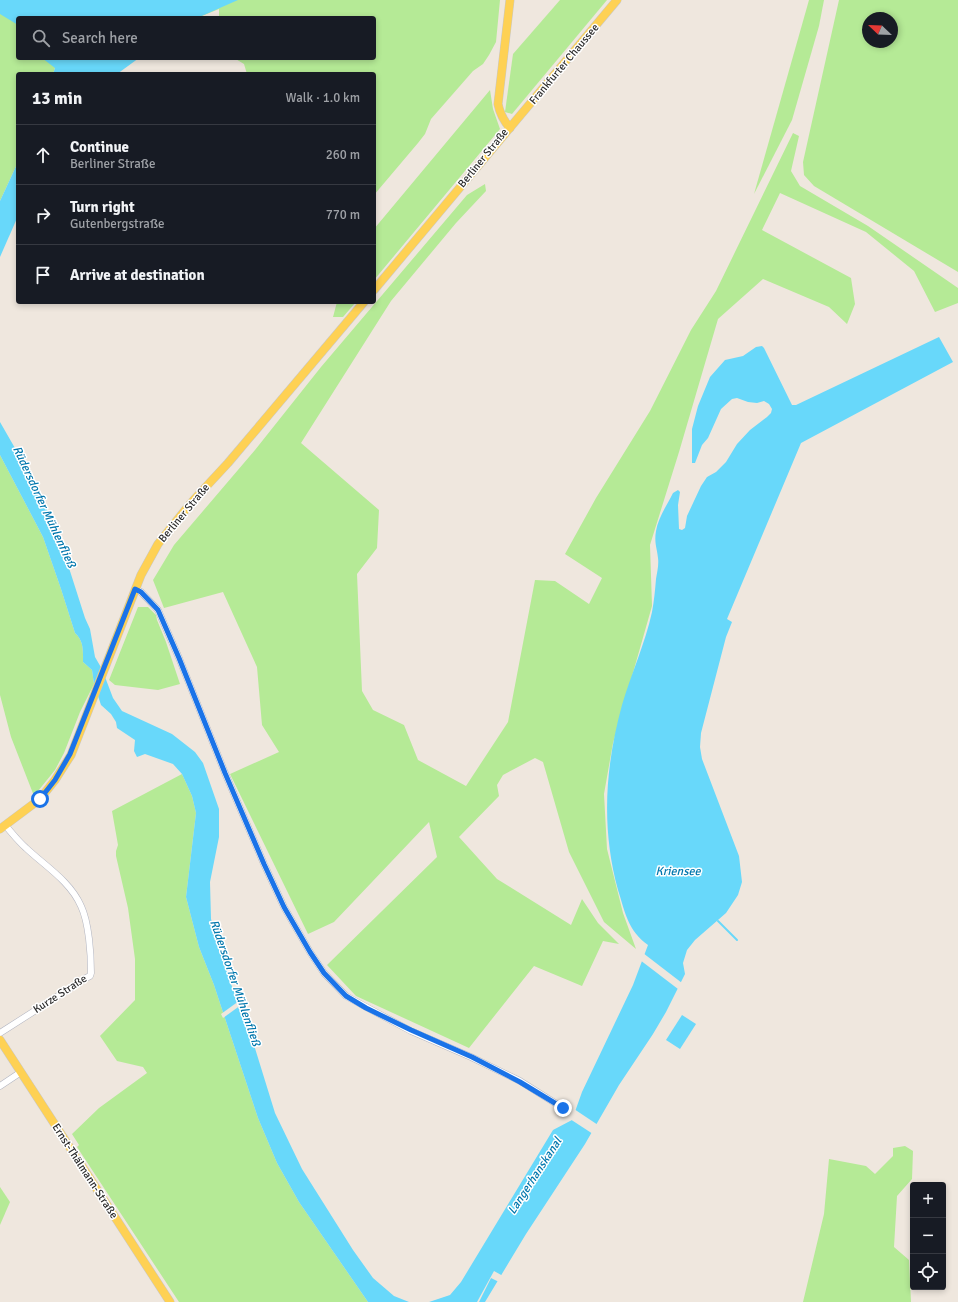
<!DOCTYPE html>
<meta charset="utf-8">
<style>
:root{--surface:#171b24;--page:#242831;--text:#f1f3f6;--muted:#9ea1a6;--line:#363941}
body{margin:0;font-family:Signika,sans-serif;background:var(--page);color:var(--text)}
.controls{position:absolute;right:12px;bottom:12px;display:grid;overflow:hidden;border-radius:4px;box-shadow:0 2px 6px #0003}
.controls button{width:36px;height:36px;display:grid;place-items:center;padding:0;border:0;border-bottom:1px solid var(--line);background:var(--surface);color:var(--text);font:20px sans-serif}
.compass{position:absolute;left:862px;top:12px;width:36px;height:36px;border-radius:50%;background:var(--surface);box-shadow:0 2px 6px #0003;rotate:293deg}
.stop{position:absolute;width:12px;height:12px;margin:-9px;border:3px solid #1a73e8;border-radius:50%;background:#fff}
.stop.end{background:#1a73e8;border-color:#fff;box-shadow:0 1px 4px #0008}
.list{margin:0;padding:0;list-style:none}
h2{display:flex;justify-content:space-between;align-items:center;height:52px;margin:0;padding:0 16px;font-size:17px}
h2 small{font-size:13px;font-weight:400;color:var(--muted)}
.list li{display:grid;grid-template-columns:26px 1fr auto;gap:12px;align-items:center;box-sizing:border-box;height:60px;padding:0 16px;border-top:1px solid var(--line)}
.list b{display:block;font-size:15px;white-space:nowrap}
.list p{margin:0;font-size:13px;white-space:nowrap;color:var(--muted)}
.list em{font-size:13px;font-style:normal;color:var(--muted)}
.icon{flex:none;width:22px;height:22px;fill:none;stroke:currentColor;stroke-width:2;stroke-linecap:round;stroke-linejoin:round}
.map{position:relative;flex:none;width:958px;height:1302px;overflow:hidden}
.search{position:absolute;background:var(--surface);box-shadow:0 2px 6px #0003;left:16px;top:16px;width:360px;height:44px;display:flex;align-items:center;gap:10px;box-sizing:border-box;padding:0 14px;border-radius:4px;color:var(--muted);font-size:15px}
.panel{position:absolute;background:var(--surface);box-shadow:0 2px 6px #0003;left:16px;top:72px;width:360px;height:232px;border-radius:4px}
.map>svg:first-child{display:block}
.green{fill:#b5ea96;fill-rule:evenodd}
.water{fill:#68d8fa}
.pier{fill:#efe7de}
.lines{fill:none;stroke-linecap:round;stroke-linejoin:round}
.stream{stroke:#68d8fa;stroke-width:2}
.minor-casing{stroke:#b2b5c1;stroke-width:7}
.major-casing{stroke:#c8c8c8;stroke-width:9}
.minor{stroke:#fff;stroke-width:6}
.major{stroke:#fed154;stroke-width:8}
.route{stroke:#1a73e8;stroke-width:5}
.labels{text-anchor:middle;dominant-baseline:central;stroke-width:3;stroke-linejoin:round;paint-order:stroke}
.street-label{font-size:11px;fill:#2d2d2d;stroke:#fff}
.water-label{font-size:12px;font-style:italic;fill:#0177ad;stroke:#fff}
</style>
<div class="map">
<svg width="958" height="1302" viewBox="0 0 958 1302">
<rect width="100%" height="100%" fill="#efe7de"/>
<g class="green">
<polygon points="0,0 18,18 18,58 58,58 53,74 18,74 18,162 0,201"/>
<polygon points="180,0 500,0 496,42 489,55 483,64 473,71 431,119 425,134 418,143 374,195 374,74 247,74 244,64 234,58 374,58 374,18 219,18 219,9 197,18 143,18"/>
<polygon points="560,0 607,0 512,114 505,112 513,54"/>
<polygon points="809,0 824,0 819,26 792,120 754,194"/>
<path d="M839,0H958V272L814,186L804,175L803,162ZM868,18H892V42H868Z"/>
<polygon points="490,90 493,109 500,129 374,280 374,229"/>
<polygon points="793,133 799,136 791,171 800,186 868,226 958,288 958,303 935,312 914,271 866,232 780,193 762,230 851,278 855,304 847,324 829,307 763,279 718,319 679,452 650,545 652,606 613,743 604,794 607,849 623,913 636,949 604,922 569,852 543,762 535,758 503,775 497,785 499,796 459,837 497,879 571,925 582,899 598,923 619,944 603,941 582,986 534,966 469,1048 356,996 327,965 437,857 429,822 334,922 308,934 230,774 279,752 262,725 257,667 223,592 164,608 153,580 174,545 255,450 321,367 467,195 485,184 486,191 456,223 391,301 301,443 379,510 377,548 357,574 362,691 373,710 404,725 418,760 466,786 508,722 535,580 555,581 589,604 602,578 565,554 596,498 650,411 691,330 716,291"/>
<polygon points="337,302 356,302 343,317 333,317"/>
<path d="M0,455L43,537L61,589L75,633C84,641 83,651 83,662L92,670L94,684L80,712L64,753L55,770L34,796L11,737L0,695Z"/>
<polygon points="138,607 148,607 156,615 157,620 166,642 180,684 158,690 115,685 109,680"/>
<polygon points="182,774 192,796 196,813 186,897 199,947 214,985 258,1118 277,1163 299,1202 368,1302 179,1302 77,1147 79,1145 72,1134 99,1108 147,1073 143,1067 117,1061 100,1036 135,1000 135,959 128,908 116,856 116,851 118,845 112,811"/>
<polygon points="905,1146 913,1151 912,1179 897,1196 894,1247 909,1260 911,1302 803,1302 824,1214 829,1159 866,1166 875,1174 893,1156 893,1148"/>
<polygon points="0,1187 10,1202 0,1225"/>
</g>
<g class="water">
<polygon points="0,0 238,0 197,18 18,18 18,25 0,14"/>
<polygon points="42,58 139,58 117,74 53,74 55,68"/>
<polygon points="18,162 18,216 0,257 0,201"/>
<path d="M939,337L953,362L801,443L727,619L732,622L726,637L701,733L700,747L702,759L739,856L742,882L738,895L726,913L695,940L687,950L683,963L685,974L666,1012L653,1034L619,1085L585,1144L526,1234L485,1302H429L450,1295L461,1282L553,1130L572,1120L582,1092L633,985L648,945C628,931 625,912 618,890C601,828 605,767 622,705C631,674 645,644 652,612C654,601 655,591 656,579C657,573 659,565 658,558C657,548 654,543 656,531C658,518 667,505 673,493L678,490L680,492L678,505L679,529L682,530L685,528L687,516L701,486L707,477L716,472L726,462L737,444L750,430L767,417L771,413L772,409L769,404L764,401L757,403L748,402L737,398L732,399L721,409L708,438L702,445L695,463H692V429L698,406L710,377L725,360L743,356L756,347L762,346L764,348L792,405H796Z"/>
<path d="M0,422L31,476L49,514L62,546L85,618L90,629L95,657L102,669L113,698L122,711L172,734L195,752L203,763L219,809V837L210,882L211,919L231,984L254,1045L275,1113L302,1169L353,1250L373,1278L394,1296L409,1302H368L299,1202L277,1163L258,1118L214,985L199,947L186,897L196,813L192,796L182,774L173,764L145,754L137,757L134,751L135,740L117,728L116,722L111,714L101,705L94,684L92,670L83,662C83,651 84,641 75,633L61,589L43,537L0,455Z"/>
<polygon points="682,1015 696,1024 680,1049 666,1040"/>
</g>
<g class="pier">
<polygon points="643,953 682,983 678,989 640,960"/>
<polygon points="239,1001 241,1005 223,1018 221,1014"/>
<polygon points="574,1109 598,1125 593,1134 570,1119"/>
<polygon points="494,1271 503,1276 499,1282 491,1278 479,1302 476,1302 477,1302"/>
</g>
<g class="lines">
<polyline class="stream" points="718,921 737,940"/>
<g class="minor-casing">
<g id="minor">
<polyline points="135,589 141,592 158,610 179,658 225,773 264,864 284,907 310,952 324,973 346,996 366,1007 411,1031 471,1057 520,1081 563,1108"/>
<path d="M0,1033L86,978L90,976L91,973C91,954 89,923 81,906C70,881 45,866 26,848C18,841 12,833 5,825"/>
<polyline points="0,1086 21,1072"/>
</g>
</g>
<g class="major-casing">
<g id="major">
<path d="M510,128C503,120 500,114 498,104L510,0"/>
<polyline points="374,290 617,0"/>
<polyline points="0,829 40,799 55,780 71,755 141,575 158,544 190,504 228,463 364,302"/>
<polyline points="0,1040 170,1302"/>
</g>
</g>
<use href="#minor" class="minor"/>
<use href="#major" class="major"/>
</g>
<g class="lines">
<polyline class="route" points="40,799 55,780 70,754 135,589 141,592 158,610 179,658 225,773 264,864 284,907 310,952 324,973 346,996 366,1008 411,1030 472,1057 520,1082 563,1108"/>
</g>
<g class="labels">
<g class="street-label">
<text transform="translate(564 64) rotate(-50)">Frankfurter Chaussee</text>
<text transform="translate(483 158) rotate(-51)">Berliner Straße</text>
<text transform="translate(184 513) rotate(-50)">Berliner Straße</text>
<text transform="translate(60 994) rotate(-33)">Kurze Straße</text>
<text transform="translate(85 1171) rotate(57)">Ernst-Thälmann-Straße</text>
</g>
<g class="water-label">
<text transform="translate(44 507) rotate(65)">Rüdersdorfer Mühlenfließ</text>
<text x="678" y="871">Kriensee</text>
<text transform="translate(235 983) rotate(71)">Rüdersdorfer Mühlenfließ</text>
<text transform="translate(535 1176) rotate(-57)">Langerhanskanal</text>
</g>
</g>
</svg>
<div class="controls">
<button>+</button>
<button>−</button>
<button><svg class="icon" aria-label="locate" viewBox="0 0 24 24"><circle cx="12" cy="12" r="6"/><path d="M12 2v4M12 18v4M2 12h4M18 12h4"/></svg></button>
</div>
<svg class="compass" viewBox="-18 -18 36 36"><path d="M0-13l5 13h-10z" fill="#e53935"/><path d="M0 13l5-13h-10z" fill="#9ea1a6"/></svg>
<div class="stop" style="left:40px;top:799px"></div>
<div class="stop end" style="left:563px;top:1108px"></div>
<div class="search"><svg class="icon" aria-label="search" viewBox="0 0 24 24"><circle cx="10" cy="10" r="6"/><path d="M15 15l6 6"/></svg>Search here</div>
<section class="panel">
<h2>13 min<small>Walk · 1.0 km</small></h2>
<ul class="list">
<li><svg class="icon" aria-label="ahead" viewBox="0 0 24 24"><path d="M12 20V5M6 11l6-6 6 6"/></svg><div><b>Continue</b><p>Berliner Straße</p></div><em>260 m</em></li>
<li><svg class="icon" aria-label="right" viewBox="0 0 24 24"><path d="M7 20v-9h11M14 6l5 5-5 5"/></svg><div><b>Turn right</b><p>Gutenbergstraße</p></div><em>770 m</em></li>
<li><svg class="icon" aria-label="arrive" viewBox="0 0 24 24"><path d="M6 21V4h12l-3 4 3 4H6"/></svg><div><b>Arrive at destination</b></div></li>
</ul>
</section>
</div>
